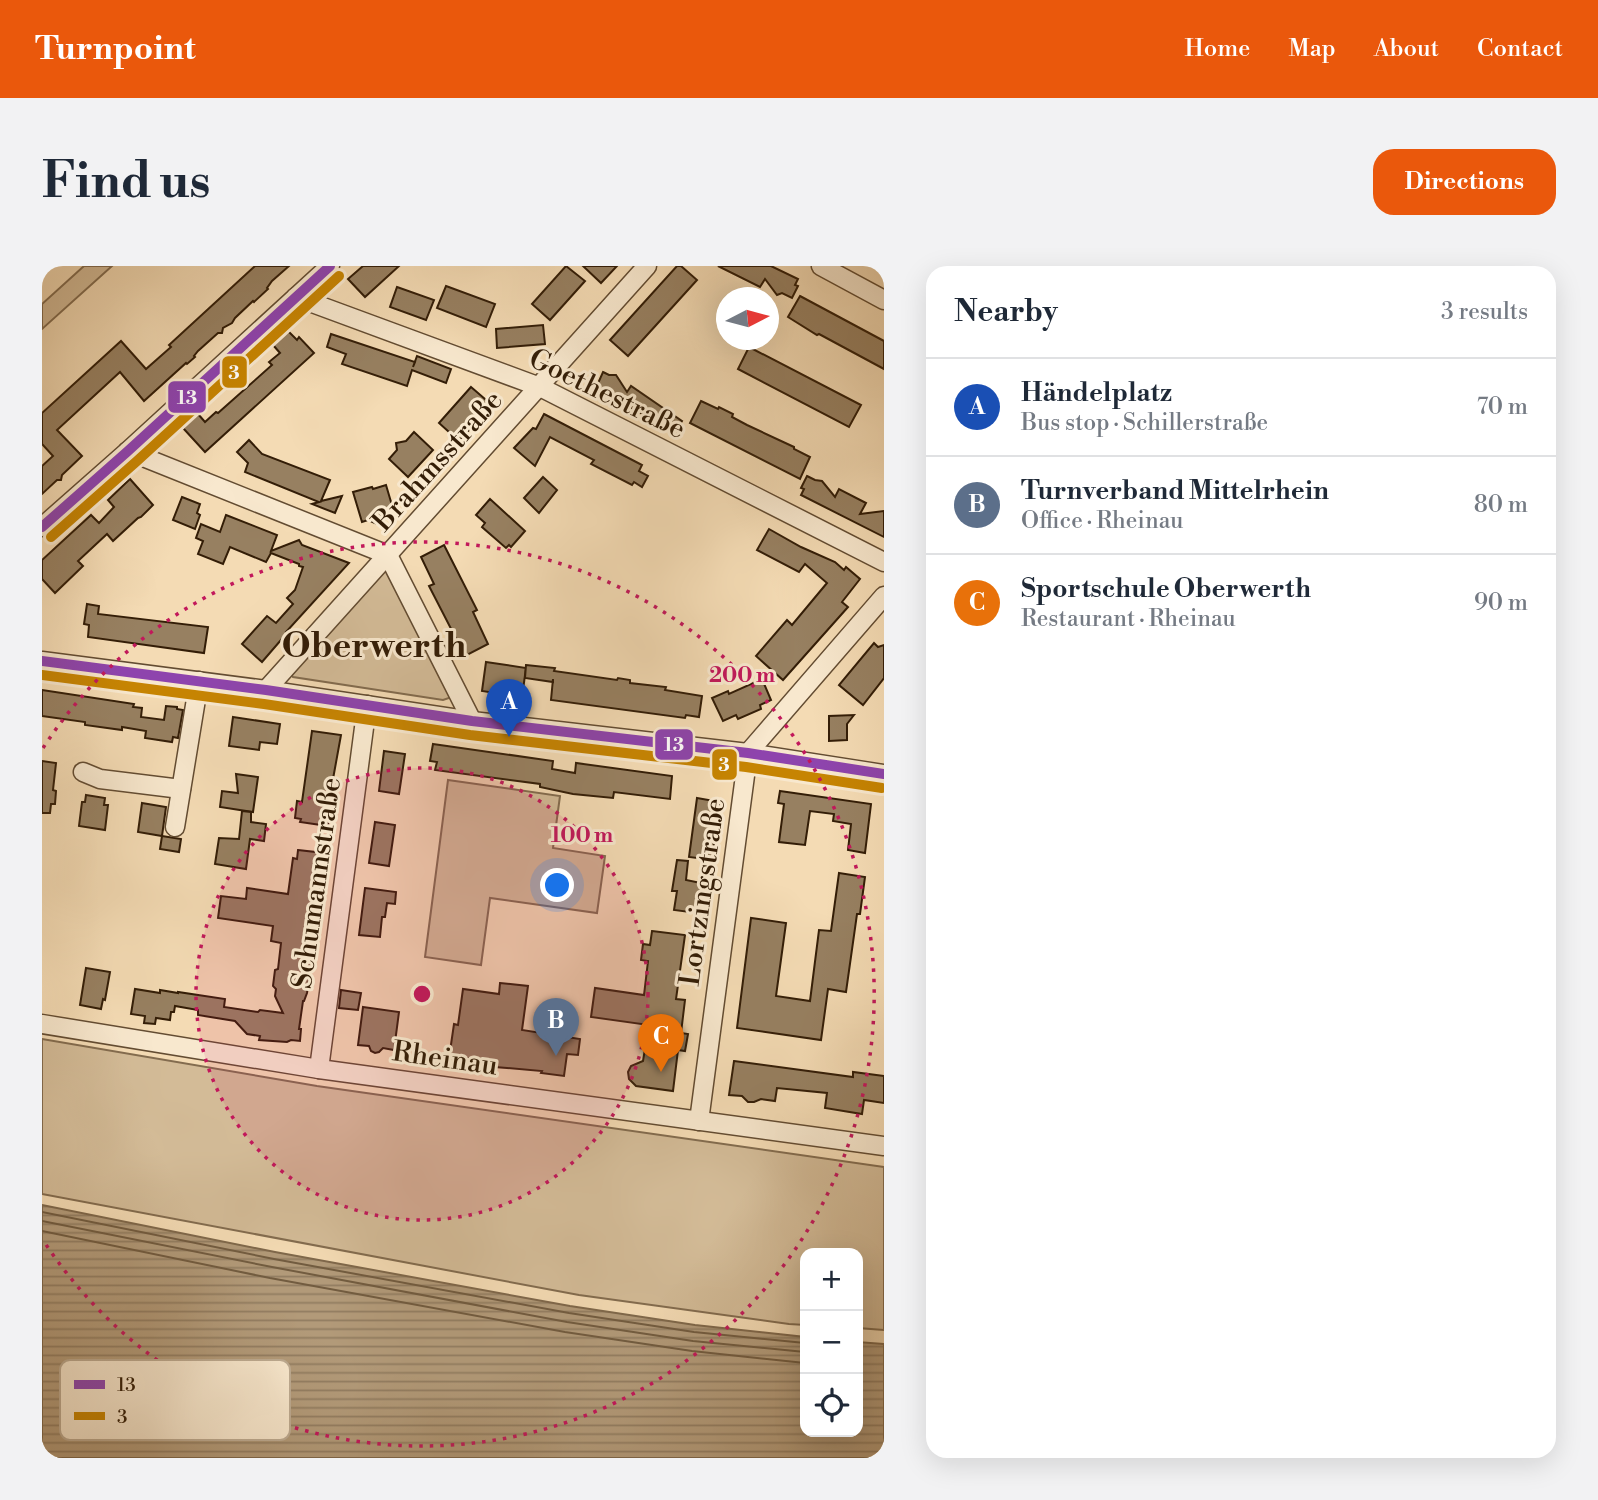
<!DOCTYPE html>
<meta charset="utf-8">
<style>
:root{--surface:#fff;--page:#f2f2f3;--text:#1f2937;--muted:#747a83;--line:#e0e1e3;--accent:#ea580c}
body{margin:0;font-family:"Libre Bodoni",serif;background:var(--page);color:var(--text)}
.controls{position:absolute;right:21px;bottom:21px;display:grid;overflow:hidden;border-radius:14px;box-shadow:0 7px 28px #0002}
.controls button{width:63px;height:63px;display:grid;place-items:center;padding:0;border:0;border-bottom:2px solid var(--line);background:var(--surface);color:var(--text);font:35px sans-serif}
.compass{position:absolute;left:674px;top:21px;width:63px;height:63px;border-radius:50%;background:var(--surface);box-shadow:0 7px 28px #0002;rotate:84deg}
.you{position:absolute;left:516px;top:620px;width:24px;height:24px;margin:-18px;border:5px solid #fff;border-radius:50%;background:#1a73e8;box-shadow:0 0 0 10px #1a73e833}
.badge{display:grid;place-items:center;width:46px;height:46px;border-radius:50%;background:var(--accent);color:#fff;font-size:23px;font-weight:700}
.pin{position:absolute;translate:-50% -58px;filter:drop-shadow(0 2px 4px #0008)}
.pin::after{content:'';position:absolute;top:37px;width:24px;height:21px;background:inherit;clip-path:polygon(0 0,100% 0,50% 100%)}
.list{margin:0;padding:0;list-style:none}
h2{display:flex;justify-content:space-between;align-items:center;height:91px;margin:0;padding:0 28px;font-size:30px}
h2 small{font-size:23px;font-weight:400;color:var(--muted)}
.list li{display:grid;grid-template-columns:46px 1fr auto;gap:21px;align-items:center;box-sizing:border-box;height:98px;padding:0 28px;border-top:2px solid var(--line)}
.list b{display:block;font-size:26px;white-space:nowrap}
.list p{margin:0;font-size:23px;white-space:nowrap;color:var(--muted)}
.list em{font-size:23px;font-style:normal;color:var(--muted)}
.icon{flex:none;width:38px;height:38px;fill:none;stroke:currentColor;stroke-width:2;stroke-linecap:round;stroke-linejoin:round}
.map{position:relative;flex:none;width:842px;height:1192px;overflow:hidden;border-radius:21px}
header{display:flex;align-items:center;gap:42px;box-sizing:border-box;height:98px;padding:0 35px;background:var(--accent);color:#fff}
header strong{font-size:33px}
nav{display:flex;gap:38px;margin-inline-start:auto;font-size:24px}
.intro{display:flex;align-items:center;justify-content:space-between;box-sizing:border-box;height:168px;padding:0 42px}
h1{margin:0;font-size:49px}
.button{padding:18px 32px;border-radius:21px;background:var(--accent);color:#fff;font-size:24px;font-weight:700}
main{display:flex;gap:42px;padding:0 42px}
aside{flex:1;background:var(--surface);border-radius:21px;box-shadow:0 7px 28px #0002}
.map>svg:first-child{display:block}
.green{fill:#d3bb97;stroke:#836c4f;stroke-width:2}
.water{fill:url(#water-rules);stroke:#7f684b;stroke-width:2}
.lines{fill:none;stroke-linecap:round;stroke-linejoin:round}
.shore{stroke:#725c40;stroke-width:2}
.building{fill:#978061;stroke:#331d07;stroke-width:2}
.street-casing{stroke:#634c32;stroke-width:21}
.street{stroke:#f8e8ce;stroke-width:18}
.bus-1-casing{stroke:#f8e8ce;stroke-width:16}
.bus-2-casing{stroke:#f8e8ce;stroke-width:16}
.bus-1{stroke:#8e44ad;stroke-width:10}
.bus-2{stroke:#c68402;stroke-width:10}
.ring{fill:none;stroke:#c2185b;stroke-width:3.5;stroke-dasharray:3.5 7}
.labels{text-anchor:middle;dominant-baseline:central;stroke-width:6;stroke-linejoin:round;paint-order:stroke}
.street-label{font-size:28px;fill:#331d07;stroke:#f8e8ce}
.district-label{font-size:35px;font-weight:bold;fill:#331d07;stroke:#f8e8ce}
.key{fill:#f8e8ce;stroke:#bdab92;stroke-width:2}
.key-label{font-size:19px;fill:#331d07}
.centre{fill:#c2185b;stroke:#f8e8ce;stroke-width:3.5}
.ring-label{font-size:21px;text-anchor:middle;font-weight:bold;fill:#c2185b;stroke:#f8e8ce;stroke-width:6;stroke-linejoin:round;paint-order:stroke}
.line-badge{stroke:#f8e8ce;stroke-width:2.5}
.badge-label{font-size:19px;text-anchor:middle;font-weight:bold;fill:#fff}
</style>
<header>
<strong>Turnpoint</strong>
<nav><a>Home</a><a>Map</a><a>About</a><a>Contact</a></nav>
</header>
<div class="intro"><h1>Find us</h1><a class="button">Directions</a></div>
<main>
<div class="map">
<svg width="842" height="1192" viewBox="0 0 842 1192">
<defs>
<pattern id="water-rules" width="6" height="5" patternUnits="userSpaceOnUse" patternTransform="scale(1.75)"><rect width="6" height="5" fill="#b29a79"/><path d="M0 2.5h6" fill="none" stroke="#917d61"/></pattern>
</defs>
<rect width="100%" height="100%" fill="#f4dbb4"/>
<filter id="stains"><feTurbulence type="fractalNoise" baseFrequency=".00286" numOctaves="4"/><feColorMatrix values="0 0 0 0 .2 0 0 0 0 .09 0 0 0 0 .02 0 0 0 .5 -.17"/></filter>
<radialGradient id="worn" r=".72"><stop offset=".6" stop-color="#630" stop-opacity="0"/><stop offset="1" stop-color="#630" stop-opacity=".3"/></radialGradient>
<g class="green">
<polygon points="42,0 70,0 0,63 0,38"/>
<polygon points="342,304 346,305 408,428 407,432 401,434 251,411 249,408"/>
<polygon points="406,514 518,530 511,582 563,590 555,647 448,632 439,699 383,691"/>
<polygon points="0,773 275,820 842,901 842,1064 816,1062 816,987 763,987 763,1059 747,1058 537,1029 0,928"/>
</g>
<polygon class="water" points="0,939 233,986 528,1040 653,1059 763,1071 763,1166 816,1166 816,1076 842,1078 842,1192 0,1192"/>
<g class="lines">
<g class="shore">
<polyline points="0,946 232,993 527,1047 652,1066 763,1077"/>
<polyline points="0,955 230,1001 525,1056 651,1075 763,1086"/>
<polyline points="0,965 228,1012 523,1066 650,1085 763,1097"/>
</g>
</g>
<g class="building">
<polygon points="213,0 247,0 230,15 225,22 226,23 212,36 211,35 193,52 190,57 181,62 180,67 176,67 156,85 152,90 153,91 145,98 144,97 102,135 78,106 15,164 40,190 20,209 19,214 15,214 0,228 0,200 11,190 0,178 0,147 79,75 104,103 129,81 127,79"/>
<polygon points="321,0 357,0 323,31 306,13"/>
<polygon points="524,0 543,15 508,54 490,38"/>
<polygon points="541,0 575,0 559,17"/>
<polygon points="635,0 639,0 655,14 586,90 568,74"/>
<polygon points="676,0 729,0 756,13 753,19 756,20 750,32 740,27 735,29 723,13 718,21"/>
<polygon points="404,20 453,38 444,61 395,42"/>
<polygon points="355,21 392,34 384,54 348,41"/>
<polygon points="758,30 842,75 842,103 777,68 775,69 746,51"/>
<polygon points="501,59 503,78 455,82 454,63"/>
<polygon points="246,65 255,74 257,71 272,87 163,186 141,162 156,148 163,156 174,146 176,147 230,99 227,96 238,87 231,79"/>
<polygon points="289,68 373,96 371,101 375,90 409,103 404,117 370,104 365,120 300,98 304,88 285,81"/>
<polygon points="707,81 819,139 807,161 696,103"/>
<polygon points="561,106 567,109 574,109 585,126 589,120 640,155 634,165 553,124"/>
<polygon points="429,121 450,139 417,175 397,157"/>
<polygon points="659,135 676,143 677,141 691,148 690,151 705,159 752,181 752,183 768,191 758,213 648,157"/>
<polygon points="502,148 600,199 597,205 606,210 600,221 592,216 590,219 549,198 552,194 508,171 493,200 472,182 491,162 494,163"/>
<polygon points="372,166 391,184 366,211 347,193 355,184 354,177 364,175"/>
<polygon points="207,174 220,188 288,214 279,235 300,230 293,247 270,238 277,236 203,206 206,197 195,186"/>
<polygon points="765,210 773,214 780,215 793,231 797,223 824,237 818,248 842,245 842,271 759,229 762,223 759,222"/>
<polygon points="501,211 515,224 497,247 482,232"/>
<polygon points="88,213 111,239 99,251 96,252 71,275 65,268 36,295 41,300 13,327 0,313 0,294 49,249 57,257 72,241 66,234"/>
<polygon points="344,219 352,246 343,249 344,253 340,254 342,261 326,254 320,256 311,226 330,221 331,223"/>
<polygon points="140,231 158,238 155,247 158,249 153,263 131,254"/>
<polygon points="448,233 483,265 469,281 467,279 464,282 440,261 443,257 434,249"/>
<polygon points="184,249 235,269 229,285 257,274 260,279 307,297 244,366 245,367 220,396 200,378 225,350 234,357 251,338 245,332 253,324 261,301 257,300 257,298 229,287 224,296 188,281 181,298 156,288 161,275 154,272 159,258 178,266"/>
<polygon points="727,263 759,281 793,296 802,304 804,301 818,313 800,336 806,341 741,414 714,390 745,354 750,359 785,317 763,298 757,306 715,284"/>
<polygon points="402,279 435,344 431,346 446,378 423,390 387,320 392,318 379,291"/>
<polygon points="45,338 57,340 56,348 166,361 162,387 46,371 47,359 42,358"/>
<polygon points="832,377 836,381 842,379 842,412 821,439 797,419"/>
<polygon points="444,396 484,402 480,431 440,425"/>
<polygon points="484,399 513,402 512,405 575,414 576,412 588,414 588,417 624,421 623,424 660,430 657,451 644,449 643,452 509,434 511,413 511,416 483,412"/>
<polygon points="720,413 729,434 718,439 719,443 696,453 694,449 681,455 670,432 686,425 687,428"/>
<polygon points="0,424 92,438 91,441 100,442 99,451 122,454 124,440 135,441 135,443 141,444 136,472 131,471 130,476 103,472 104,465 80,461 80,464 43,459 43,456 0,450"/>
<polygon points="812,449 805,458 805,474 787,475 787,450"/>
<polygon points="191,451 238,458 235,478 218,476 217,484 187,480"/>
<polygon points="270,465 299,469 291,513 286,560 258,556 259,553 253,552 255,535 260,536"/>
<polygon points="391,478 511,495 510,503 533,507 534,497 630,510 628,533 572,526 571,532 531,528 498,521 498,518 393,504 395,496 388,495"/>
<polygon points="342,485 363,488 357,528 337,525"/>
<polygon points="0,495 14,497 11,524 14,525 13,538 9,538 8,547 0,547"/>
<polygon points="194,508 216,511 211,546 178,541 180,525 196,527"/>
<polygon points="738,525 829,538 823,587 806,584 809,558 791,555 792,548 768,545 763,579 737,576 742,538 736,537"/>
<polygon points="44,529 63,532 62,539 66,539 63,564 37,560 40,536 43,536"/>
<polygon points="655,532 678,536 670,594 647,591"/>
<polygon points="100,537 124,541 120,570 96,566"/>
<polygon points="200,545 209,546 209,556 224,558 222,575 208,573 204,603 173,598 177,572 197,573"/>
<polygon points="333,556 353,559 347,600 327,597"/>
<polygon points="120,570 139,573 137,586 118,583"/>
<polygon points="256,584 282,587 276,632 281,633 280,645 275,680 272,681 265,727 262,735 261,735 257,763 259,763 258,775 249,774 245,776 217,774 218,770 205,768 193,755 156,749 156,744 133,740 132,746 129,746 128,754 114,752 113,758 102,757 103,750 89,748 93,723 118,727 118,724 136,727 136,726 183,733 182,741 216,746 218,744 241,747 233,730 234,723 231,720 233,704 236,703 239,677 229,675 231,660 176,652 179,630 204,633 205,622 246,628 251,592 255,593"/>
<polygon points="635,594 646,595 644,614 659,617 655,647 632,644 635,625 630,625"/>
<polygon points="797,607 823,611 818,648 815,648 804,726 786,723 779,774 695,762 709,652 744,657 734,730 768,735 777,664 789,665"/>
<polygon points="323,622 354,626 353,638 345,637 343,651 340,651 338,671 317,669"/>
<polygon points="610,665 643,669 634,733 643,734 639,767 646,768 643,785 636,784 631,825 594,820 587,813 586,806 589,800 601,795 607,759 549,751 553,722 602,729 606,695 599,694 601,678 608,679"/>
<polygon points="44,702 68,706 63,734 61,733 59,743 38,739"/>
<polygon points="458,717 486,720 480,764 538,773 536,789 525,788 522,810 499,807 500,805 453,801 453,796 425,792 425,794 407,792 412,758 416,759 421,723 457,728"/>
<polygon points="299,724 319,727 316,744 297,742"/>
<polygon points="321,741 357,746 352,784 341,782 337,786 333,787 329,785 327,780 316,779"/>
<polygon points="692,795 811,811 811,806 842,810 842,837 822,834 820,848 783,842 785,827 735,822 733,835 719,833 712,836 706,836 700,830 687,829"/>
</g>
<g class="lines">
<g class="street-casing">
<g id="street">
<polyline points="779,0 842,34"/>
<polyline points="254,31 498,121 842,296"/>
<polyline points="86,185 346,289 430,455"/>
<polyline points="0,261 86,185 288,0"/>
<polyline points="0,395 224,424 430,455 706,487 842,508"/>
<polyline points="224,424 605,0"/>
<polyline points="41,506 58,513 139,523"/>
<polyline points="133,561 157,415"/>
<polyline points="0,758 277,803 842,880"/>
<polyline points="277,803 325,439"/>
<polyline points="657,855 706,487 842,330"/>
</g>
</g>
<use href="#street" class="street"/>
<g class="bus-1-casing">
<g id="bus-1">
<polyline points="0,261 86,185 288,0"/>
<polyline points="0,395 224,424 430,455 706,487 842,508"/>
</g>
</g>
<g class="bus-2-casing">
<g id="bus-2">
<polyline points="9,271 95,195 297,10"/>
<polyline points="0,409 222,438 428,469 704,501 840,522"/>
</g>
</g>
<use href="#bus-1" class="bus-1"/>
<use href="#bus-2" class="bus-2"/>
</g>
<circle cx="380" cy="728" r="226" fill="#c2185b" fill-opacity=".12"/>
<g class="ring">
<circle cx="380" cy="728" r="226"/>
<path d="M1 482A452 452 0 1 1 1 974"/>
</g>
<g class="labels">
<g class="street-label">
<text transform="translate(565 128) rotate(26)">Goethestraße</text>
<text transform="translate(396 195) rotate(-48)">Brahmsstraße</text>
<text transform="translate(275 617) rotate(-82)">Schumannstraße</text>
<text transform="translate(661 626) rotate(-82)">Lortzingstraße</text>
<text transform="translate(403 793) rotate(8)">Rheinau</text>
</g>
<g class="district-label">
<text x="332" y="380">Oberwerth</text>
</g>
</g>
<rect x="18" y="1094" width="230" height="80" rx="10" class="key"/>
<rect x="32" y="1114" width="31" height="9" fill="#8e44ad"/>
<rect x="32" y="1146" width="31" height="8" fill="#c68402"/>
<g class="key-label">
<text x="75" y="1125">13</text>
<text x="75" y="1157">3</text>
</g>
<circle cx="380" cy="728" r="10" class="centre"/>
<g class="ring-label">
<text x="700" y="416">200 m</text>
<text x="540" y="576">100 m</text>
</g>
<g class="line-badge">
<rect x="179" y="89" width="27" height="34" rx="7" fill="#c68402"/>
<rect x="125" y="114" width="40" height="34" rx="7" fill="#8e44ad"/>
<rect x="612" y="462" width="40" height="33" rx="7" fill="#8e44ad"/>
<rect x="669" y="482" width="27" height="33" rx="7" fill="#c68402"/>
</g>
<g class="badge-label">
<text x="192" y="113">3</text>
<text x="145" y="138">13</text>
<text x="632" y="485">13</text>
<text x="682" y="505">3</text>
</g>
<rect width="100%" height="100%" filter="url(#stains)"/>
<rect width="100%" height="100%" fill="url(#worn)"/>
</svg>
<div class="controls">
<button>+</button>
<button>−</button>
<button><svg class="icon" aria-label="locate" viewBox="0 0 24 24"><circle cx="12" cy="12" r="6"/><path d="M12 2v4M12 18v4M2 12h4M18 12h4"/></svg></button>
</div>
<svg class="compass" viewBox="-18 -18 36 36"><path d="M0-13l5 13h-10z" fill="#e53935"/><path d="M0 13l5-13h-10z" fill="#747a83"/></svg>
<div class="you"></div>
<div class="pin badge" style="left:467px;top:471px;background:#1a4fb4">A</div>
<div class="pin badge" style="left:514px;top:790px;background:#5c6f8a">B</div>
<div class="pin badge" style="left:619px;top:806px;background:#e8710a">C</div>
</div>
<aside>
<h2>Nearby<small>3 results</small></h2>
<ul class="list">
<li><span class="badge" style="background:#1a4fb4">A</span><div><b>Händelplatz</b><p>Bus stop · Schillerstraße</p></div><em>70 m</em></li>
<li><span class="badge" style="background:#5c6f8a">B</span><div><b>Turnverband Mittelrhein</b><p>Office · Rheinau</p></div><em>80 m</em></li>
<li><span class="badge" style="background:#e8710a">C</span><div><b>Sportschule Oberwerth</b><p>Restaurant · Rheinau</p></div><em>90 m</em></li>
</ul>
</aside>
</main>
